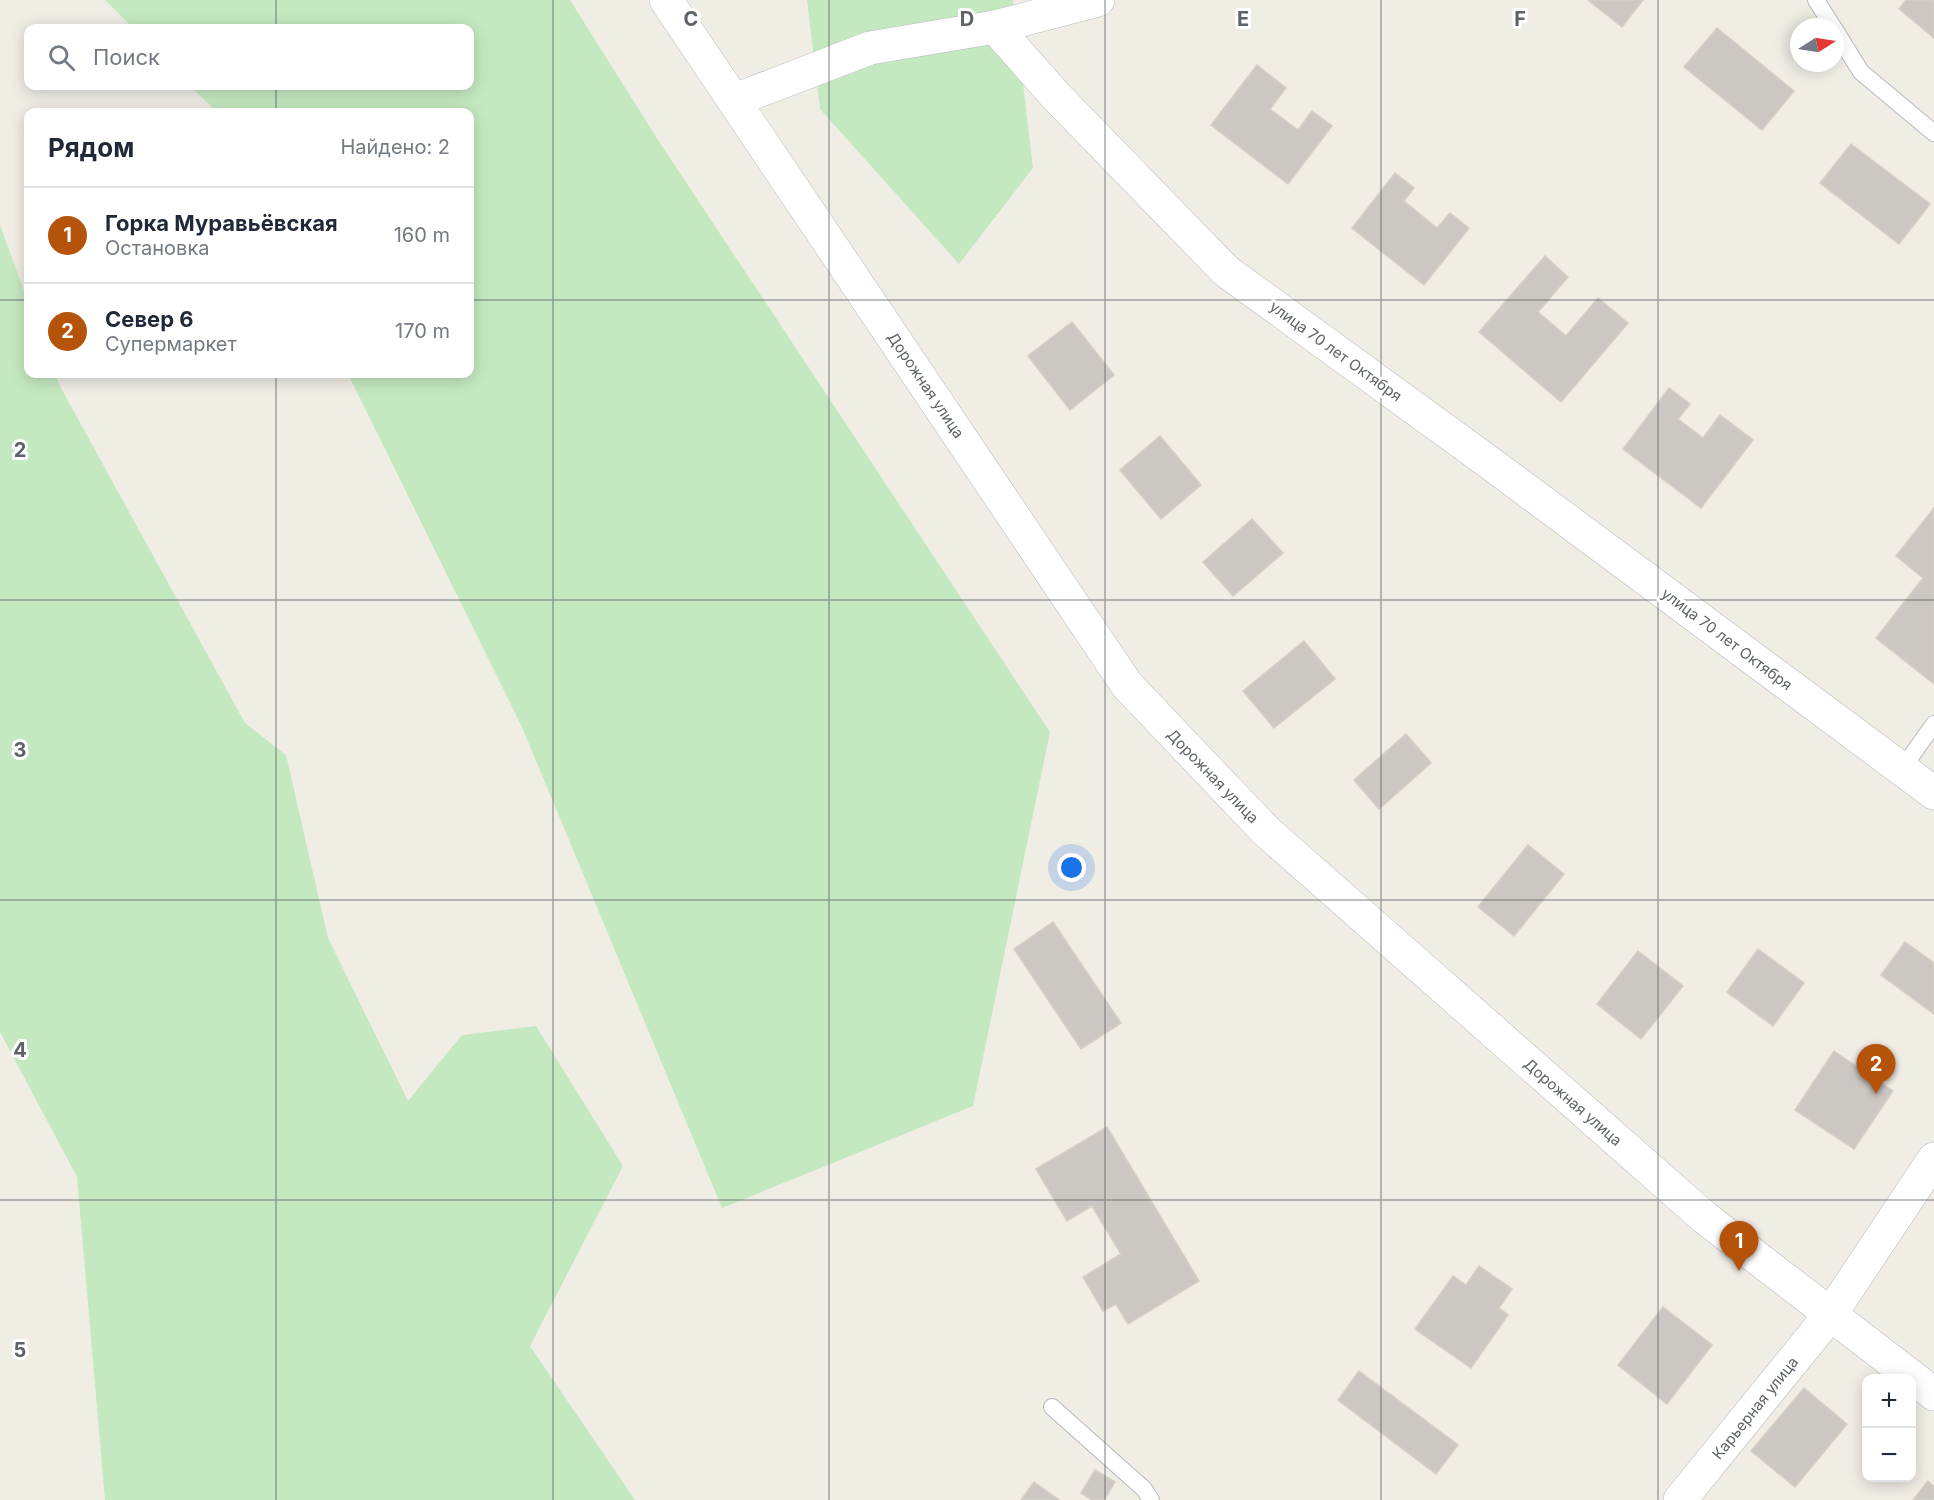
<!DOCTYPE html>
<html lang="ru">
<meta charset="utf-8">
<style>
:root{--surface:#fff;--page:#f6f6f7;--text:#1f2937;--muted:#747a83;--line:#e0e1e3;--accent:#b45309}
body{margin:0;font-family:Inter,sans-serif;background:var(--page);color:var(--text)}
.controls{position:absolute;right:18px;bottom:18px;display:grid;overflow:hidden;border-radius:12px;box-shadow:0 3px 15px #0003}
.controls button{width:54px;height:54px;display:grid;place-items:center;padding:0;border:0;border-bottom:2px solid var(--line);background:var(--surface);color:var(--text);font:30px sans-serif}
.compass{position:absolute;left:1790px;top:18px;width:54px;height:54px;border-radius:50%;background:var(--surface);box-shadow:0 3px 15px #0003;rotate:78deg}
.you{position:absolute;left:1072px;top:868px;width:21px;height:21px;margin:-15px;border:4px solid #fff;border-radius:50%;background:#1a73e8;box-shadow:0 0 0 9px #1a73e833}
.badge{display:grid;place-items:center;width:39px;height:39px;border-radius:50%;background:var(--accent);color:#fff;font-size:20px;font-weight:700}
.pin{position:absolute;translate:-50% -50px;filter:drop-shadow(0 2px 3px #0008)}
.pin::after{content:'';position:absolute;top:32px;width:21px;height:18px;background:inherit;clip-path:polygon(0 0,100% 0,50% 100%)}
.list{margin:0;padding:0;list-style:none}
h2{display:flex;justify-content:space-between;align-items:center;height:78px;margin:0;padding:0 24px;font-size:26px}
h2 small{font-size:20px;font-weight:400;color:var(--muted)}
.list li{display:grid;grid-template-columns:39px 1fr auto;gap:18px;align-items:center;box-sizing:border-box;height:96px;padding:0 24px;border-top:2px solid var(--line)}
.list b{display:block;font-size:22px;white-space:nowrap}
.list p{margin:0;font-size:20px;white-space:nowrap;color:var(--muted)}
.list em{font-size:20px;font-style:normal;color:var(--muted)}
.icon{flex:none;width:33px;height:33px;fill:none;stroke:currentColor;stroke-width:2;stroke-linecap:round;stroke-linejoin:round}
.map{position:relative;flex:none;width:1934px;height:1500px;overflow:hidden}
.search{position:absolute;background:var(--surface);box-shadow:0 3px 15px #0003;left:24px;top:24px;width:450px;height:66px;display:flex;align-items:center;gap:15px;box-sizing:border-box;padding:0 21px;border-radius:12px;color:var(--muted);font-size:22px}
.panel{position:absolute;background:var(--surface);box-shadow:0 3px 15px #0003;left:24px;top:108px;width:450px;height:270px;border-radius:12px}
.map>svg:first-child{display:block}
.green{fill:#c4e9c0}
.building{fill:#cbc7c2;stroke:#d5cec3;stroke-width:1.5}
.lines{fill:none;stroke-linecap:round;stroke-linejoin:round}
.lane-casing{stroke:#b6b9bd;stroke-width:18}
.street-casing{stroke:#b6b9bd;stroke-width:34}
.secondary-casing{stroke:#b7bbc0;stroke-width:34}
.lane{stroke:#fff;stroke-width:16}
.street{stroke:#fff;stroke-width:33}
.secondary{stroke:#fff;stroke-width:33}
.grid{fill:none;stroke:#5d6267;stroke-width:1.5;stroke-opacity:0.55}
.labels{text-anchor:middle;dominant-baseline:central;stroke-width:6;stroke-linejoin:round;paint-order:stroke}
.street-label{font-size:15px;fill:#5d6267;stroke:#fff}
.grid-label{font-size:20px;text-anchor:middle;font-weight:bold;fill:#5d6267;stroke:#fff;stroke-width:6;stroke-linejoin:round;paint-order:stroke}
</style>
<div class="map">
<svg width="1934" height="1500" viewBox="0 0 1934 1500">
<rect width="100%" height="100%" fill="#f0ede5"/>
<g class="green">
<polygon points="105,0 570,0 658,140 1050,732 973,1106 722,1208 522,727 348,374 470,374 470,112 217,112 190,86 470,86 470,28 133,28"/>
<polygon points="807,0 1013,0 1033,168 959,264 820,109"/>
<polygon points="0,225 28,302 28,374 55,374 61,388 245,723 286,755 328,938 408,1101 462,1035 536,1026 623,1166 530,1346 635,1500 105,1500 77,1177 0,1032"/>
</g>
<g class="building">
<polygon points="1588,0 1643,0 1622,27"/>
<polygon points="1906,0 1934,0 1934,38 1899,9"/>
<polygon points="1717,28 1794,91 1762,130 1684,67"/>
<polygon points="1257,65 1286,88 1270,109 1298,130 1312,111 1332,126 1288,184 1211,125"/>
<polygon points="1851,144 1930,204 1899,244 1820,183"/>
<polygon points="1395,173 1414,188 1404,201 1437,228 1450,213 1469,228 1424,285 1352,228"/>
<polygon points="1545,256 1568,277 1538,312 1566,336 1598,298 1628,323 1561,402 1479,332"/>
<polygon points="1072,322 1114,375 1070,410 1028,356"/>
<polygon points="1669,388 1690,404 1678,419 1703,438 1720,415 1753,440 1701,508 1623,449"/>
<polygon points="1160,436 1201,485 1161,519 1120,470"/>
<polygon points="1934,508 1934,681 1933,683 1876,638 1923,578 1896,556"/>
<polygon points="1252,519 1283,553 1233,596 1203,562"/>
<polygon points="1304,641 1335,679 1274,728 1243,691"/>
<polygon points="1406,734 1431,763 1379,809 1354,780"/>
<polygon points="1528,845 1564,874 1514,936 1478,907"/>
<polygon points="1053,922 1121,1023 1081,1049 1014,949"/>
<polygon points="1905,942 1934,963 1934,1014 1881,975"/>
<polygon points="1758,949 1804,983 1773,1026 1727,992"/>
<polygon points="1638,951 1683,986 1641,1039 1597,1004"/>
<polygon points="1834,1051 1893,1091 1854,1149 1795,1110"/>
<polygon points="1107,1127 1199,1281 1128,1324 1116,1304 1103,1311 1083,1277 1121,1254 1092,1206 1067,1221 1036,1169"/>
<polygon points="1479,1266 1512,1289 1499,1308 1508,1315 1471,1368 1415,1329 1453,1276 1466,1285"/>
<polygon points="1663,1307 1712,1345 1667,1404 1618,1365"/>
<polygon points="1359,1371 1458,1445 1436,1474 1338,1400"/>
<polygon points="1804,1388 1847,1424 1795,1487 1751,1451"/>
<polygon points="1095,1470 1115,1482 1104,1500 1092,1500 1081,1493"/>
<polygon points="1928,1481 1934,1486 1934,1500 1913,1500"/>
<polygon points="1034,1482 1059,1500 1021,1500"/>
</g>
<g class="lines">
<g class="lane-casing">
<g id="lane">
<polyline points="1816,0 1833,27"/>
<polyline points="1835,30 1861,72 1934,133"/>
<polyline points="1902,769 1934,724"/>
<polyline points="1052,1407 1144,1489 1151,1500"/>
</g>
</g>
<g class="street-casing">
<g id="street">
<polyline points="995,27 1055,95 1226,271 1490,463 1934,793"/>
<polyline points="735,100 870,48 995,27 1098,0"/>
<polyline points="1680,1500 1830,1315 1934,1159"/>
</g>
</g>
<g class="secondary-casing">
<polyline id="secondary" points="666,0 1127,685 1266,831 1704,1217 1934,1394"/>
</g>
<use href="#lane" class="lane"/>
<use href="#street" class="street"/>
<use href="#secondary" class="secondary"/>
</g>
<path class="grid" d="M276,0V28M553,0V1500M829,0V1500M1105,0V1500M1381,0V1500M1658,0V1500M276,86V112M0,300H28M470,300H1934M276,374V1500M0,600H1934M0,900H1934M0,1200H1934"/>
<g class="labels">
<g class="street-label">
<text transform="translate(1336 351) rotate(36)">улица 70 лет Октября</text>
<text transform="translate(926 385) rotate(56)">Дорожная улица</text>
<text transform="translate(1727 639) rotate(37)">улица 70 лет Октября</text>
<text transform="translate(1213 776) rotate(46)">Дорожная улица</text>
<text transform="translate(1573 1102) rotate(41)">Дорожная улица</text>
<text transform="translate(1755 1408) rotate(-51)">Карьерная улица</text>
</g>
</g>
<g class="grid-label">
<text x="691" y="26">C</text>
<text x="967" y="26">D</text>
<text x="1243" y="26">E</text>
<text x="1520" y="26">F</text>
<text x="20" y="457">2</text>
<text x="20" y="757">3</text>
<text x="20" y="1057">4</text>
<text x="20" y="1357">5</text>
</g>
</svg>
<div class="controls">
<button>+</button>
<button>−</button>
</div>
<svg class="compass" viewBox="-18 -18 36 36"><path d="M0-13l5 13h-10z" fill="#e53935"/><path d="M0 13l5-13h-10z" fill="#747a83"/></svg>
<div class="you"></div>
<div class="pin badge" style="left:1739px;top:1271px">1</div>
<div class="pin badge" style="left:1876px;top:1094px">2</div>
<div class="search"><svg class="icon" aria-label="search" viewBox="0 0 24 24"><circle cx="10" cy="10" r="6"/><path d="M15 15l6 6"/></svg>Поиск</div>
<section class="panel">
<h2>Рядом<small>Найдено: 2</small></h2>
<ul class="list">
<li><span class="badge">1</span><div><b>Горка Муравьёвская</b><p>Остановка</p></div><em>160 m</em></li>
<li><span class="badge">2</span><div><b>Север 6</b><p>Супермаркет</p></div><em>170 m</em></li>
</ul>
</section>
</div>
